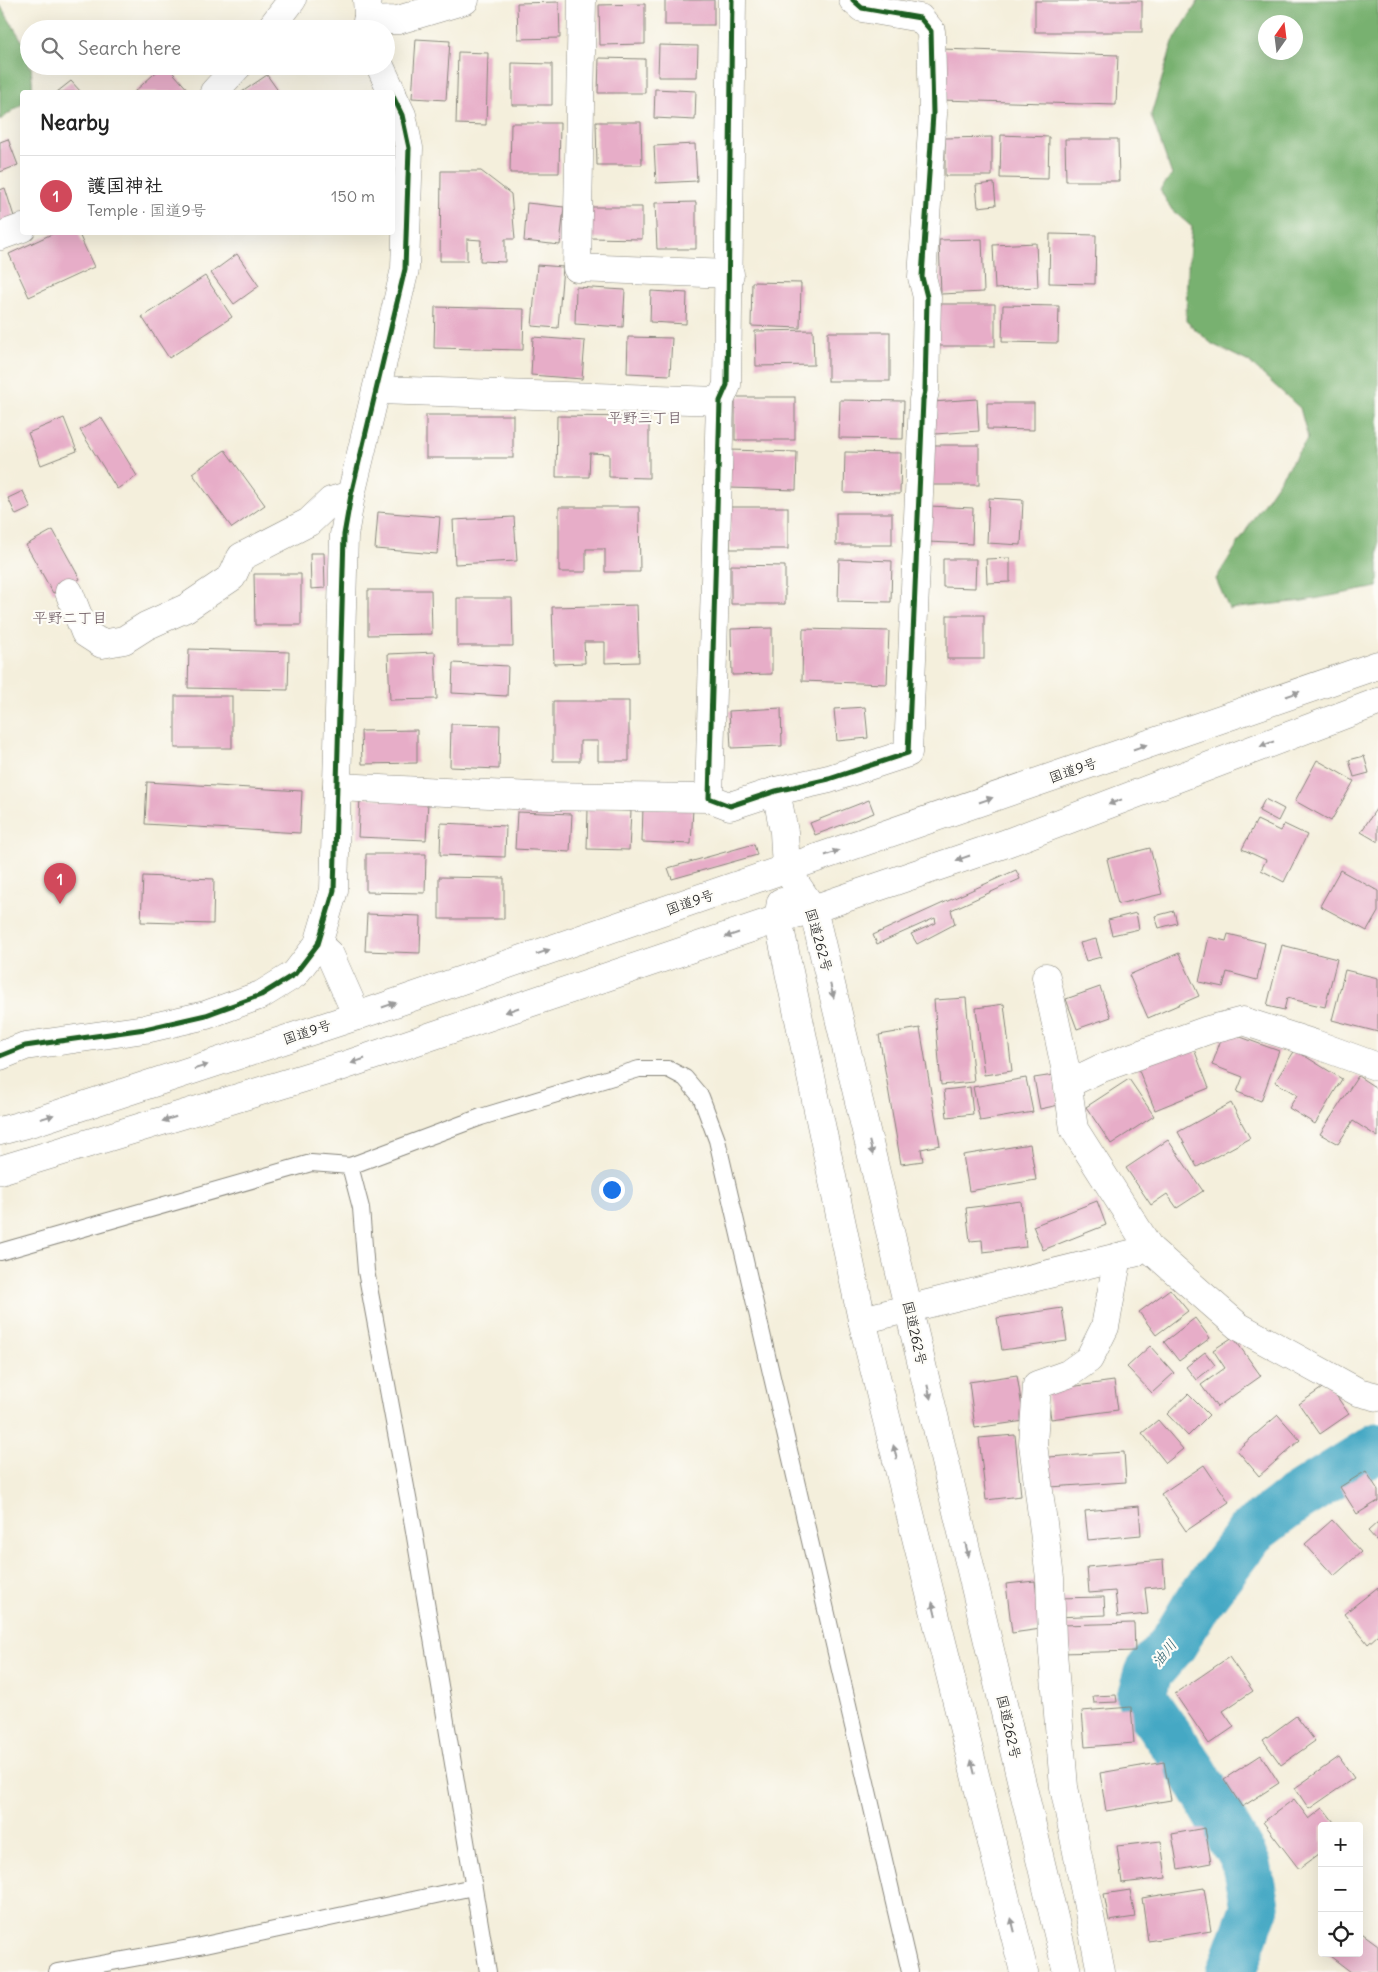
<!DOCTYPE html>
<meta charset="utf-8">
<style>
:root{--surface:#fff;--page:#f2f2f2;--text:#222;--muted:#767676;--line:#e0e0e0;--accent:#d1495b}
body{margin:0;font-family:Delius,"Klee One",sans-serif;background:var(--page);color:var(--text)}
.controls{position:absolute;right:15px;bottom:15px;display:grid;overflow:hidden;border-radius:5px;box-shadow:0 5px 20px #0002}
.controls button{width:45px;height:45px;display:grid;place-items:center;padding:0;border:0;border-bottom:1px solid var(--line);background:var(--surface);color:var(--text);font:25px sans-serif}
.compass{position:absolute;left:1258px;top:15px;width:45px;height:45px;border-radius:50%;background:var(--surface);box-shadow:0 5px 20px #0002;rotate:14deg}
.you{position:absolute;left:611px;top:1189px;width:18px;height:18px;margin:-12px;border:4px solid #fff;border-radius:50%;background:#1a73e8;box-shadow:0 0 0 8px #1a73e833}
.badge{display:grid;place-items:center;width:32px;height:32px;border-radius:50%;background:var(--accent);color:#fff;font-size:16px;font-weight:700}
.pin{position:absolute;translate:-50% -41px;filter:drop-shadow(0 1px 2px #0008)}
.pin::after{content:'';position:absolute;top:26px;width:18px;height:15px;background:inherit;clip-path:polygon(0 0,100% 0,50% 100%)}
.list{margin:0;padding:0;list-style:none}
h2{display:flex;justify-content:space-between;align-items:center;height:65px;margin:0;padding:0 20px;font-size:21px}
h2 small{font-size:16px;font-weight:400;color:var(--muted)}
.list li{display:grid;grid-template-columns:32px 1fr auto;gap:15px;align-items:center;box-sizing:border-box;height:80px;padding:0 20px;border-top:1px solid var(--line)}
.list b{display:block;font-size:19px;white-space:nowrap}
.list p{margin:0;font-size:16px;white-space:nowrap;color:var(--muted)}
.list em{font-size:16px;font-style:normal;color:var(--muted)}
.icon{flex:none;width:28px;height:28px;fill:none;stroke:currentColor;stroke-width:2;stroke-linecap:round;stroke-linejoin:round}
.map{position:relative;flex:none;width:1378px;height:1972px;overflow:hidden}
.search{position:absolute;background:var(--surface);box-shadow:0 5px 20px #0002;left:20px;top:20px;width:375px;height:55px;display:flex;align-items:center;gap:12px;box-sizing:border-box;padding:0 18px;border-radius:28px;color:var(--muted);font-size:19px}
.panel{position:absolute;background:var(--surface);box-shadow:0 5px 20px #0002;left:20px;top:90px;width:375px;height:145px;border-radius:5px}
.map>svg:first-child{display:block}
.forest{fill:#78b16f;stroke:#4a6646;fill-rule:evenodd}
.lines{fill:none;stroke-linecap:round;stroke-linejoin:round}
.river{stroke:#44a8c4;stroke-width:49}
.building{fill:#e7adc8}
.service-casing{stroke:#88867c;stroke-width:18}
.minor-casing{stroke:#88867c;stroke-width:29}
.tertiary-casing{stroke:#88867c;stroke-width:29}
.trunk-casing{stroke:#88867c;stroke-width:29}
.service{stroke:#fff;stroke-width:16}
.minor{stroke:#fff;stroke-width:28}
.tertiary{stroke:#fff;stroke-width:28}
.trunk{stroke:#fff;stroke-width:28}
.cycleway-casing{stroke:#fdfcf7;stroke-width:8}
.cycleway{stroke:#1b5e20;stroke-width:5}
.oneway{fill:#999}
.labels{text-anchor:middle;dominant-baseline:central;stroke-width:4.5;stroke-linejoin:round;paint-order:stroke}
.street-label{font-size:14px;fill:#1c1c1c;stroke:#fdfcf7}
.neighbourhood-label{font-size:15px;fill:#634f58;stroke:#fdfcf7}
.water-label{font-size:15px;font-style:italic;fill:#306270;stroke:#fdfcf7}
</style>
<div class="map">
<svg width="1378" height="1972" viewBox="0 0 1378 1972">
<rect width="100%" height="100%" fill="#fdfcf7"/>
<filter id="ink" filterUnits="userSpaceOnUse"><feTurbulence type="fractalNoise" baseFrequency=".02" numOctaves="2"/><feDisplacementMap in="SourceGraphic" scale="10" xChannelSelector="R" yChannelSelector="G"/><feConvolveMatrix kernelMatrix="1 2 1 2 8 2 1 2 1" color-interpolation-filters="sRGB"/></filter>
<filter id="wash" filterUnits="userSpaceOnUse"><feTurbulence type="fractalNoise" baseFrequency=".0096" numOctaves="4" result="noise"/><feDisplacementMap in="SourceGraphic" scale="20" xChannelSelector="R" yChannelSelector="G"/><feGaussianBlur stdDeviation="1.12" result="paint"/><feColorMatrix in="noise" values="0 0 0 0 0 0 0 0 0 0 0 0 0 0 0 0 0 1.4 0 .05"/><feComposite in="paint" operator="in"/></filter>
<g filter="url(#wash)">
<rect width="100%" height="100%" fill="#f4efdc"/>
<g class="forest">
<path d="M1199,0H1378V587L1303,601L1229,609L1216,579L1255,516L1308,438L1300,408L1249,362L1212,344L1186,321L1187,278L1192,227L1172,210L1160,190L1172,175L1151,115L1173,42ZM1266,22H1296V52H1266Z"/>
<polygon points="0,5 29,52 29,66 31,66 33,92 22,92 22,104 0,120"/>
</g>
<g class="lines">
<polyline class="river" points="1231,1972 1255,1906 1247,1865 1194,1773 1141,1697 1148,1673 1173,1644 1199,1601 1251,1532 1295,1499 1378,1447"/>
</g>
<g id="blocks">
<g class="building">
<rect x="665" y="0" width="49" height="25"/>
<rect x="1035" y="1" width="107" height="31"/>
<polygon points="559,2 560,38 518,39 517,3"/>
<polygon points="645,4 645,44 600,45 599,5"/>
<polygon points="416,39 450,41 446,100 412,98"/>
<polygon points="659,45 698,46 697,77 658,77"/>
<polygon points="942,49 1118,55 1116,105 941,100"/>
<polygon points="458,52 488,53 486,125 456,124"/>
<polygon points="599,58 645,59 645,93 598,93"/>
<polygon points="512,63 552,64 552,105 512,105"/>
<polygon points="163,66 167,66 190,92 134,92"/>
<polygon points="267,75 279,92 242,92"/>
<polygon points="71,81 81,92 57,92"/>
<polygon points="655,89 696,91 695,120 654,118"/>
<polygon points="596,122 641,122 642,165 597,165"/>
<polygon points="511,123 560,123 559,173 510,173"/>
<polygon points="1001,135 1049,137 1048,179 1000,178"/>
<polygon points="992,137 992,176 945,176 945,138"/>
<polygon points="8,139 18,165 0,172 0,142"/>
<polygon points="1065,139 1118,139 1119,181 1066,181"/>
<polygon points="695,144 697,181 656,183 654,146"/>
<polygon points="441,171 481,171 511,194 515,239 505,239 505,262 480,261 481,240 467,239 467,261 440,261"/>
<polygon points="994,183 996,205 978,207 976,185"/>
<polygon points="5,188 17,226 0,231 0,190"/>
<polygon points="696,202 696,249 657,249 655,203"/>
<polygon points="527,203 564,207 560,245 524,241"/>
<polygon points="590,207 642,207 642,239 590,238"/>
<polygon points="56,232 78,232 94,267 29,297 9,254"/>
<polygon points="1050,234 1096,235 1095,284 1049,283"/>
<polygon points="982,239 984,292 941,294 939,240"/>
<polygon points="1036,243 1038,287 995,289 993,245"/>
<polygon points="237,254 259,286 234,304 211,273"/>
<polygon points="537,265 563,267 558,328 532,326"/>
<polygon points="205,276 232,317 169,358 142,317"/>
<polygon points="752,282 801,283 800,328 751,326"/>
<polygon points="576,287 625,290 623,327 575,324"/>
<polygon points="651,291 687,293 686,324 650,322"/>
<polygon points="936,304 995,304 995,346 937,346"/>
<polygon points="1003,305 1059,306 1058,343 1002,342"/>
<polygon points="435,307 524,309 523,350 434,348"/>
<polygon points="813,330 814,365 756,366 755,331"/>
<rect x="828" y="332" width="62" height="49"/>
<polygon points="533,337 585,341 582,379 531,375"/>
<polygon points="628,337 672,338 670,375 627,373"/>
<rect x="735" y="397" width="60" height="43"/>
<polygon points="977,399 979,431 935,434 932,402"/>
<polygon points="840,400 904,401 903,439 839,438"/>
<polygon points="987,403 1034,403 1034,430 987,429"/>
<rect x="426" y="415" width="87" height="43"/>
<polygon points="557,416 649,417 649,478 609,477 609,454 590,453 589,477 556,477"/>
<polygon points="101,417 137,476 117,489 80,430"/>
<polygon points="64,418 77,451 41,465 28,433"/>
<rect x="931" y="445" width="48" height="40"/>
<polygon points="225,450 265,505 232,528 192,473"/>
<polygon points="730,450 797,452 796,490 730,488"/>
<polygon points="845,452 901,453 900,494 844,493"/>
<polygon points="23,491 31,508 16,515 8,498"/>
<polygon points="989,498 1023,500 1021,545 987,543"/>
<polygon points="929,506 973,508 972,544 928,542"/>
<polygon points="559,507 639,507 640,572 605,572 605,549 586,549 586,572 559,572"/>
<rect x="730" y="507" width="58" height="42"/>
<polygon points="378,512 440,517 437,554 375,549"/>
<rect x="836" y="513" width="56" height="32"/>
<polygon points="514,517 517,561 455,564 453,520"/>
<polygon points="53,530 80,579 53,593 26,545"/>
<polygon points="310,553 324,553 325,588 311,589"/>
<polygon points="1010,558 1010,582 987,583 986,559"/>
<polygon points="839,559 892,561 891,602 838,601"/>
<polygon points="943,559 976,559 975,588 943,587"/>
<polygon points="731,565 785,566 785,604 731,604"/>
<polygon points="254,574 301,574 301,625 255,625"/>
<polygon points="368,590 431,590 432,634 368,635"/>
<polygon points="457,598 512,598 513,646 457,646"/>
<polygon points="637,605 639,662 605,663 605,642 584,642 585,663 554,664 552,607"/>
<rect x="947" y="615" width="37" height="44"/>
<polygon points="772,628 772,674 732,675 731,629"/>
<polygon points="803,629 889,631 887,684 802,681"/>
<polygon points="189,649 289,652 288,690 188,688"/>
<polygon points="435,652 437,699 390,700 388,654"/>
<polygon points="453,663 508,666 507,696 452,693"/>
<rect x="175" y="696" width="57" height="52"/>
<polygon points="553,701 629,701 629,761 598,761 598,741 580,741 580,761 553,761"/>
<polygon points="865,707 868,738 837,741 834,709"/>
<polygon points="781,708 782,746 731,748 729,711"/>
<polygon points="451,724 500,725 499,769 450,767"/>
<polygon points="417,730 417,763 362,764 361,731"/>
<polygon points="1364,756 1369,773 1354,777 1349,760"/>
<polygon points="1317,760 1354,781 1331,821 1295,801"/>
<polygon points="147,782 302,791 300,833 145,824"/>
<polygon points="360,798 428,801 426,840 358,837"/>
<polygon points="1265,799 1284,809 1278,821 1259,811"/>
<polygon points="869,800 874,813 815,835 810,823"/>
<polygon points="1378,806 1378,842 1361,832"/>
<polygon points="643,807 693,809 691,844 642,842"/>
<polygon points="588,809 631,811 629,850 587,849"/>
<polygon points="517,812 572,814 570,852 515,849"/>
<polygon points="1257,820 1280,831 1284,824 1307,835 1284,882 1261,870 1266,860 1242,849"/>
<polygon points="441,823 506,826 505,857 440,855"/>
<polygon points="754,844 757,855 672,879 668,868"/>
<polygon points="1150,848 1162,894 1118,904 1107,859"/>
<polygon points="366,854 426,854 425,893 366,892"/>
<polygon points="1016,870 1020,879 951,910 955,924 917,944 911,934 936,923 935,918 877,944 873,935"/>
<polygon points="1340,870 1378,891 1378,912 1367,931 1320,906"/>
<polygon points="143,876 214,879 213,924 141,922"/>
<polygon points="439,877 504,878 504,919 439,919"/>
<polygon points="1174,911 1177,923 1159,928 1155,916"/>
<polygon points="1136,913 1139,929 1112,935 1108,920"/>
<polygon points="367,914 421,916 420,953 365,951"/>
<polygon points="1228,934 1265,943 1257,980 1227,972 1223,987 1199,982 1209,937 1226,941"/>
<polygon points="1096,939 1101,957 1086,961 1080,943"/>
<polygon points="1282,945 1337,959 1325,1007 1287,998 1284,1010 1267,1006"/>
<polygon points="1179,953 1199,996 1148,1018 1129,975"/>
<polygon points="1345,970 1378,978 1378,1032 1332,1020"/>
<polygon points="1100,987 1111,1017 1077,1029 1066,999"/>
<polygon points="966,998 974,1082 941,1085 934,1000"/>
<polygon points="1004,1004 1012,1071 984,1075 976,1008"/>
<polygon points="920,1028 940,1145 921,1149 923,1161 901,1164 879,1035"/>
<polygon points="1224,1031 1279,1051 1261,1101 1237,1092 1243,1077 1212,1065"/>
<polygon points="1192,1044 1209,1088 1155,1110 1137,1066"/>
<polygon points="1295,1050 1342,1079 1315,1124 1289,1108 1297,1095 1275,1082"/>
<polygon points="1054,1075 1059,1105 1040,1109 1034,1078"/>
<polygon points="1358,1076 1378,1089 1378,1137 1353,1121 1338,1144 1320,1134"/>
<polygon points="1026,1078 1033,1112 980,1121 973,1087"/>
<polygon points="1129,1079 1154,1116 1111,1144 1086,1107"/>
<polygon points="970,1087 973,1114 947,1117 944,1090"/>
<polygon points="1231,1103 1250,1138 1197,1167 1178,1132"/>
<polygon points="1168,1140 1203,1191 1177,1208 1167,1194 1151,1205 1126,1168"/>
<polygon points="1030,1144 1036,1180 969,1191 963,1155"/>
<polygon points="1021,1201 1026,1247 983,1252 982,1240 970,1241 966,1208"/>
<polygon points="1097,1201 1106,1225 1043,1250 1033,1226"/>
<polygon points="1170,1289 1188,1311 1156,1335 1139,1312"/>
<polygon points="1062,1308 1067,1341 1002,1350 997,1318"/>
<polygon points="1195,1318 1210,1338 1179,1361 1164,1342"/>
<polygon points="1233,1337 1261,1376 1217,1407 1201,1385 1225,1368 1213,1350"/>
<polygon points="1150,1346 1174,1373 1152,1393 1127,1367"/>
<polygon points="1205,1352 1215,1365 1196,1380 1186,1367"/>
<polygon points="1017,1375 1024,1421 975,1428 969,1382"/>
<polygon points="1114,1381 1118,1410 1051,1419 1047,1390"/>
<polygon points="1328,1384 1349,1414 1320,1434 1299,1404"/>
<polygon points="1188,1394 1209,1415 1188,1436 1167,1414"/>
<polygon points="1278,1415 1300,1440 1259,1476 1237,1450"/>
<polygon points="1158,1420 1183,1449 1166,1463 1142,1433"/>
<polygon points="1015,1435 1021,1496 986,1500 979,1438"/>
<polygon points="1124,1452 1126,1482 1050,1487 1048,1457"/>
<polygon points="1204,1465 1229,1502 1186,1531 1161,1494"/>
<polygon points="1366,1471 1378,1490 1378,1501 1357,1514 1340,1487"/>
<polygon points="1139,1506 1141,1535 1088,1540 1085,1511"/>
<polygon points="1332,1520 1361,1552 1334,1576 1305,1544"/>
<polygon points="1378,1522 1378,1542 1368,1531"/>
<polygon points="1163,1560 1165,1586 1145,1588 1148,1614 1118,1617 1115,1591 1089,1593 1087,1567"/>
<polygon points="1035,1581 1041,1629 1012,1633 1006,1584"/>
<polygon points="1378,1587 1378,1635 1368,1644 1344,1614"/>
<polygon points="1104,1597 1105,1615 1057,1617 1056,1598"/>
<polygon points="1134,1623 1135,1651 1062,1653 1061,1625"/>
<polygon points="1229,1657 1253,1691 1223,1711 1234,1727 1209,1744 1175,1694"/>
<polygon points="1116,1695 1117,1702 1094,1703 1093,1696"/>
<polygon points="1131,1707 1134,1743 1085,1747 1082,1711"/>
<polygon points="1296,1716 1315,1741 1281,1765 1263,1740"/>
<polygon points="1261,1755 1279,1783 1242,1807 1224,1779"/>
<polygon points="1339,1757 1354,1778 1309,1809 1295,1788"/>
<polygon points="1164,1762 1171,1800 1106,1811 1100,1773"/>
<polygon points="1294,1799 1309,1819 1323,1808 1337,1826 1322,1826 1322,1852 1299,1869 1263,1822"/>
<polygon points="1205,1828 1211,1863 1178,1869 1172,1834"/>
<polygon points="1161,1841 1166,1878 1122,1883 1117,1846"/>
<polygon points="1204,1888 1211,1931 1148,1941 1142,1898"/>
<polygon points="1130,1890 1135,1917 1109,1921 1104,1894"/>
<polygon points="1359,1931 1378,1945 1378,1972 1351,1972 1326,1953 1359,1953"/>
</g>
</g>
</g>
<g filter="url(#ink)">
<use href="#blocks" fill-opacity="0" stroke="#88867c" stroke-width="1"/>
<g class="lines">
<g class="service-casing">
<g id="service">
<polyline points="350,1166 361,1208 366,1271 413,1525 488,1972"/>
<polyline points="0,1252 311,1163 350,1166 481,1117 639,1069 668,1069 685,1078 701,1097 717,1140 910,1972"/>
<polyline points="57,1972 200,1946 473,1887"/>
</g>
</g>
<g class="minor-casing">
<g id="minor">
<polyline points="582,0 577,268 730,274"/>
<polyline points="732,0 727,385 720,401 709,798 730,806 776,791 829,779 908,753 923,400 925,391 927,297 922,277 933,114 931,31 920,18 862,8 853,0"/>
<polyline points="367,21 398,20 465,0"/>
<polyline points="270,29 292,0"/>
<polyline points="214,92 238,66"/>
<polyline points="0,236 22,228"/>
<polyline points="377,390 720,401"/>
<polyline points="69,592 85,633 102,644 124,640 146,626 186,608 232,577 241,557 309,522 331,501 351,495"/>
<polyline points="337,787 533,796 709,798"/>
<polyline points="776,791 784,832 786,869"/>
<polyline points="318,944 330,955 357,1016"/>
<polyline points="1046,977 1065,1067 1074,1129 1150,1249 1238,1326 1358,1392 1378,1397"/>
<polyline points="1068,1084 1099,1069 1208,1030 1243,1021 1315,1044 1378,1067"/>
<polyline points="862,1320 1134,1253"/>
<polyline points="1101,1972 1064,1787 1052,1640 1050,1578 1033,1444 1037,1385 1068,1374 1089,1359 1105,1327 1118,1257"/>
</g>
</g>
<g class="tertiary-casing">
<g id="tertiary">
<polyline points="367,0 369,29"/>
<polyline points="380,66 392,92"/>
<polyline points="0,1056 25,1046 145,1029 206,1015 261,995 295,974 318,944 334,890 344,535 351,495 405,269 409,148 402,115 392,94"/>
</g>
</g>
<g class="trunk-casing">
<g id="trunk">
<polyline points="786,869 813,909 1067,1972"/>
<polyline points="781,902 778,919 862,1320 1024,1972"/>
<polyline points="0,1131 37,1121 357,1016 1378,665"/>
<polyline points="0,1170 343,1066 778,919 813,909 1004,844 1378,702"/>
</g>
</g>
<use href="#service" class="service"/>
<use href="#minor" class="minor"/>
<use href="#tertiary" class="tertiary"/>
<use href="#trunk" class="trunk"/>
<g class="cycleway-casing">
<g id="cycleway">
<polyline points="732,0 727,385 720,401 709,798 730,806 776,791 829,779 908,753 923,400 925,391 927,297 922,277 933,114 931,31 920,18 862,8 853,0"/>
<polyline points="0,1056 25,1046 145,1029 206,1015 261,995 295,974 318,944 334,890 344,535 351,495 405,269 409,148 402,115 392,94"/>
</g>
</g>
<use href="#cycleway" class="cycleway"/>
</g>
<defs><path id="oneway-solid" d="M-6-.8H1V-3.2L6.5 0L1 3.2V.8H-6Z" transform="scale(1.25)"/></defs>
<g class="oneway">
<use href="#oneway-solid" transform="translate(1293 694) rotate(-19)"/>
<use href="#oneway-solid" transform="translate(1267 744) rotate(159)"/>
<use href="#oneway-solid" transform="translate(1140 747) rotate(-19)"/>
<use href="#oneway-solid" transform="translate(986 800) rotate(-19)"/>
<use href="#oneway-solid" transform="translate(1115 802) rotate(159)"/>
<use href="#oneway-solid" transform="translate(832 853) rotate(-19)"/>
<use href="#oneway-solid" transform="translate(963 858) rotate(161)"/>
<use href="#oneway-solid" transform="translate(732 935) rotate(161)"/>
<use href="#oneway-solid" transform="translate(543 952) rotate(-19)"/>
<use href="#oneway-solid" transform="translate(832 991) rotate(76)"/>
<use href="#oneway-solid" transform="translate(389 1005) rotate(-19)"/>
<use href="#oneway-solid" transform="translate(512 1010) rotate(161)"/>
<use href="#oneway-solid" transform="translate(358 1061) rotate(161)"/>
<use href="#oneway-solid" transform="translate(201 1067) rotate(-18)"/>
<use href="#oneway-solid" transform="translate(47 1117) rotate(-18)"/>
<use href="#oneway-solid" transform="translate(169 1119) rotate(163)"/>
<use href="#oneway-solid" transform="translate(871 1148) rotate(76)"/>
<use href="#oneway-solid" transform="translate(929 1392) rotate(77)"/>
<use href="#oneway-solid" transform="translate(895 1452) rotate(-104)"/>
<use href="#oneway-solid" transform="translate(967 1550) rotate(77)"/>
<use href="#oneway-solid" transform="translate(934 1609) rotate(-104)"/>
<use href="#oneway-solid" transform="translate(973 1767) rotate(-104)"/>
<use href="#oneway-solid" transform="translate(1013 1925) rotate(-104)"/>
</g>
</g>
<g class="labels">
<g class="street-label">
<text transform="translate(1073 770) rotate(-19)">国道9号</text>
<text transform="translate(690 902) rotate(-19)">国道9号</text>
<text transform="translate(819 940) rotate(74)">国道262号</text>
<text transform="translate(307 1032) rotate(-18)">国道9号</text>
<text transform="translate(915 1333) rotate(77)">国道262号</text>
<text transform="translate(1009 1727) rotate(77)">国道262号</text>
</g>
<g class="neighbourhood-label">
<text x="645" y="417">平野三丁目</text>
<text x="70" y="617">平野二丁目</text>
</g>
<g class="water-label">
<text transform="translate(1164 1653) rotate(-51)">油川</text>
</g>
</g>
</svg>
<div class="controls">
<button>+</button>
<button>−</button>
<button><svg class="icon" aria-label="locate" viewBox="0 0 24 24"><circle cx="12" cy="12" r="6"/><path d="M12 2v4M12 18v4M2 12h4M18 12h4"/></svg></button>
</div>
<svg class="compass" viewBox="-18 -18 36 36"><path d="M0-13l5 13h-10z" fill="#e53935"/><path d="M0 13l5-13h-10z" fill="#767676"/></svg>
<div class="you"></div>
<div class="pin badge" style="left:60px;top:904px">1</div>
<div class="search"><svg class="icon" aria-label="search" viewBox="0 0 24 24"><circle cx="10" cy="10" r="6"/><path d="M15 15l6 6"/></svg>Search here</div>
<section class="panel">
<h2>Nearby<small></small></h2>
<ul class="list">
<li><span class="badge">1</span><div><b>護国神社</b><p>Temple · 国道9号</p></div><em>150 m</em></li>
</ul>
</section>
</div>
